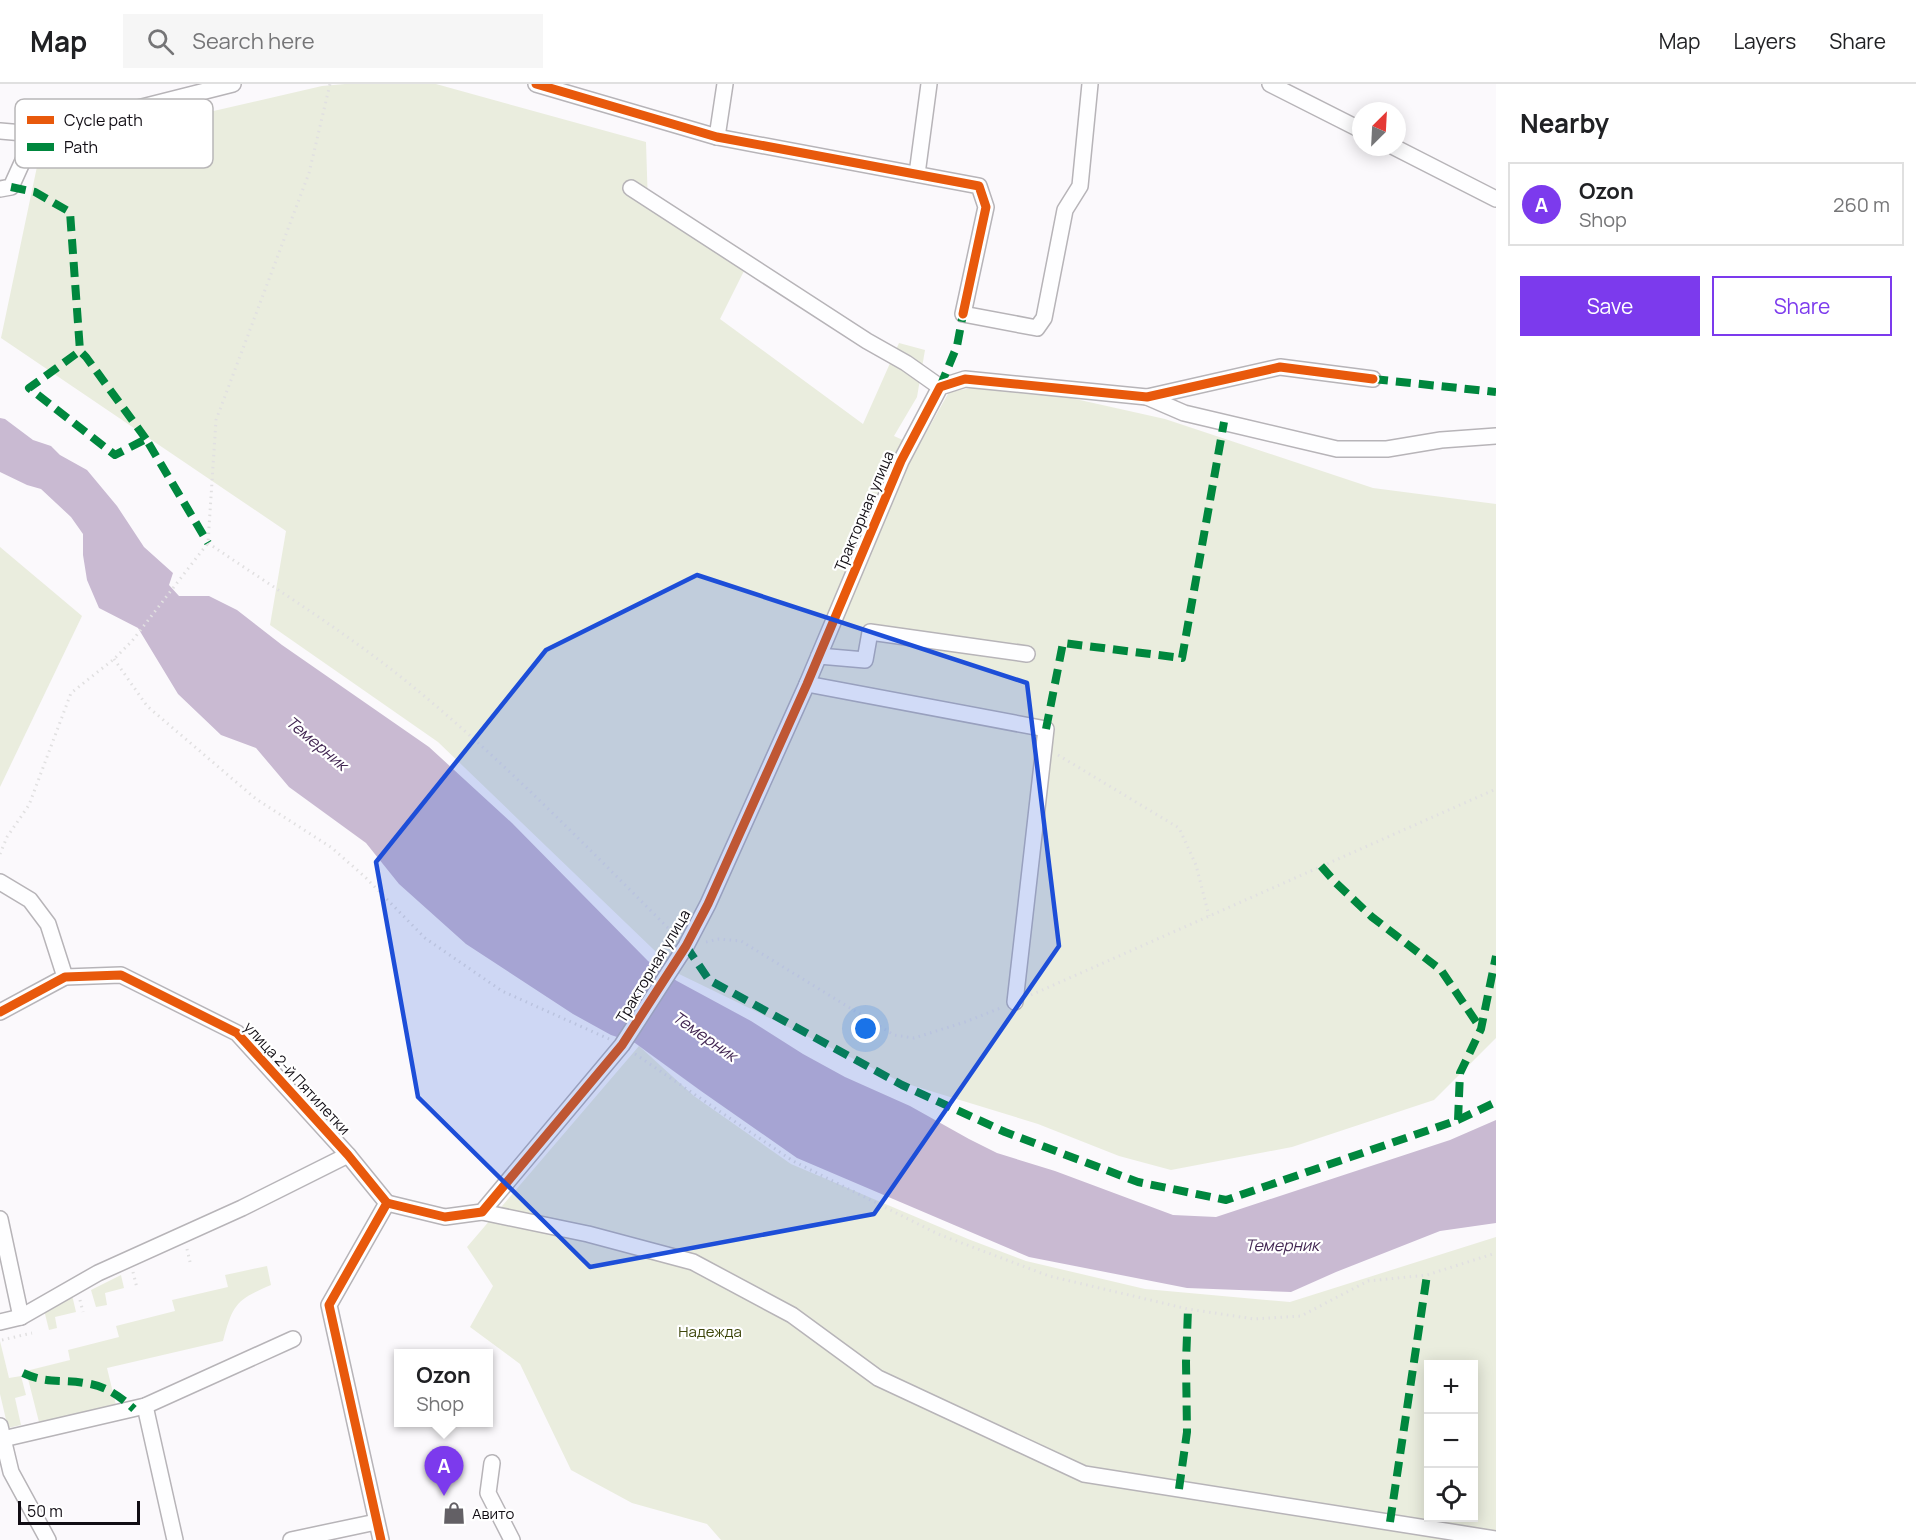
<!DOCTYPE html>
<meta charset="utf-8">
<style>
:root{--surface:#fff;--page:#f6f6f6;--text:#202124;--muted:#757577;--line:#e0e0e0;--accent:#7c3aed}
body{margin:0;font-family:Manrope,sans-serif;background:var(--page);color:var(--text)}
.controls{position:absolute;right:18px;bottom:18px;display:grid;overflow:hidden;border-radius:0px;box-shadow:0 3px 15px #0003}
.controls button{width:54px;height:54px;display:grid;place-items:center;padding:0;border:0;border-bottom:2px solid var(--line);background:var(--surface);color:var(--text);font:30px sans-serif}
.compass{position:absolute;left:1352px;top:18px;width:54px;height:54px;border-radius:50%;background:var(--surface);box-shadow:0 3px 15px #0003;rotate:24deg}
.scale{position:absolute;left:18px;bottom:15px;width:122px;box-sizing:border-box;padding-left:6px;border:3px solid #110d14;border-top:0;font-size:16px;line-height:21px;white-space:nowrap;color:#110d14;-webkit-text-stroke:4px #fff;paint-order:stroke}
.you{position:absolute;left:866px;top:945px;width:21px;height:21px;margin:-15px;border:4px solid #fff;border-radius:50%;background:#1a73e8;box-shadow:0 0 0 9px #1a73e833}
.badge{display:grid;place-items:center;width:39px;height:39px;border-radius:50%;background:var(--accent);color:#fff;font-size:20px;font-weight:700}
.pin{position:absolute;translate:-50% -50px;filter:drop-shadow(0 2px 3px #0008)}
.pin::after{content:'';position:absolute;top:32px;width:21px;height:18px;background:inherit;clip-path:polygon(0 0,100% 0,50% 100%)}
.popup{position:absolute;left:394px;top:1265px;width:99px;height:78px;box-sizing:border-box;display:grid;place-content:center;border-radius:0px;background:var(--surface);filter:drop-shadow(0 2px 4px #0005);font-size:20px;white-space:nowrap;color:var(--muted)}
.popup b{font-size:22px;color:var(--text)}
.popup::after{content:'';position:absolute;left:50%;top:100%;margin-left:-12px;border:12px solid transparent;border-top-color:var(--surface)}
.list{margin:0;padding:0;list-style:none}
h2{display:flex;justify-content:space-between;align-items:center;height:78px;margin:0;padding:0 24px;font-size:26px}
h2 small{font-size:20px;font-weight:400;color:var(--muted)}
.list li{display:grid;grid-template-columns:39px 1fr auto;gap:18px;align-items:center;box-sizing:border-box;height:84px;margin:0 12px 12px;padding:0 12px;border:2px solid var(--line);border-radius:0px}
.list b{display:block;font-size:22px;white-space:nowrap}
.list p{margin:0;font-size:20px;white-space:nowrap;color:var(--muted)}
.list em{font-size:20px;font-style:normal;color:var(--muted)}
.actions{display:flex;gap:12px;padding:18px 24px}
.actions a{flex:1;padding:14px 0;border:2px solid var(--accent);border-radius:0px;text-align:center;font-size:21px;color:var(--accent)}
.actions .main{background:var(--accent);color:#fff}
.icon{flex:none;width:33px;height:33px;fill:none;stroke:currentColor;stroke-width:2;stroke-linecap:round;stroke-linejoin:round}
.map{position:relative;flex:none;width:1496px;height:1456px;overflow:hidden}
header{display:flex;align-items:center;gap:36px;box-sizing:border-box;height:84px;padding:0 30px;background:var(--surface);border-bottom:2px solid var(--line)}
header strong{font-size:28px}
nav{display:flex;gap:33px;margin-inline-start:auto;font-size:21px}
.search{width:420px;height:54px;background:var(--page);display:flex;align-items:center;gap:15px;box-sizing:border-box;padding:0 21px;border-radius:0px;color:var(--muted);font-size:22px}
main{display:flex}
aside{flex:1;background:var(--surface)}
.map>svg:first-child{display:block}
.green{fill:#eaedde;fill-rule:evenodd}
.water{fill:#c9bad2}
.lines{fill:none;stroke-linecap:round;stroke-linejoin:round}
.minor-casing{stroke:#b7b4b8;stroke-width:18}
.path{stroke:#e1e0e1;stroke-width:3;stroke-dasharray:1.5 4.5;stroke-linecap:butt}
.minor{stroke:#fefeff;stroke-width:15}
.quiet{stroke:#00873e;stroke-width:8;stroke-dasharray:15 8;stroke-linecap:butt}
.cycleway-casing{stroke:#fff;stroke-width:13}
.cycleway{stroke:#e8590c;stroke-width:9}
.marked{fill:#1d4ed8;fill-opacity:0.2;stroke:#1d4ed8;stroke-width:4.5;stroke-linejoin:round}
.labels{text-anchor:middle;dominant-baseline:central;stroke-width:4.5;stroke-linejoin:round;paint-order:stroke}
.street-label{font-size:15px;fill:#110d14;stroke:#fff}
.park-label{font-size:15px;fill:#3d460a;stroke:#fff}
.poi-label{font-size:15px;fill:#110d14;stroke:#fff;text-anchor:start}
.water-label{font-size:16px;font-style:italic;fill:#422652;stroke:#fff}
.key{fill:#fff;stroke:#b8b6b8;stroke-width:1.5}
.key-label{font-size:16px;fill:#110d14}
</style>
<header>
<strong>Map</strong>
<div class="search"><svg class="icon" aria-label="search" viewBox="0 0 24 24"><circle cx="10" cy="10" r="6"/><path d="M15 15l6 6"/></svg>Search here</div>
<nav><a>Map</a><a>Layers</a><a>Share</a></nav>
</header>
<main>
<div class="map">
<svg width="1496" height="1456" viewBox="0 0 1496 1456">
<rect width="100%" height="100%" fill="#fbf9fc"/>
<g class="green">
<polygon points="345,0 436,0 646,58 648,122 744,187 720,235 863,340 899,259 925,266 917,313 894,352 918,363 949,308 989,301 1053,310 1165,335 1373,404 1496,420 1496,954 1434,1016 1292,1063 1171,1086 1119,1072 1038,1040 901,998 679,890 438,658 270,541 286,447 1,254 39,73 183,34 322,2"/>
<polygon points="0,463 82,532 0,703"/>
<path d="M639,962L694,1012L791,1080L968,1155L1026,1177L1145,1205L1290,1218L1496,1153V1456H721L707,1440L632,1419L571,1386L520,1280L470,1243L493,1202L467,1163ZM1428,1280H1474V1434H1428Z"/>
<path d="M267,1182L271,1201C236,1216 233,1220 223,1257L107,1284L116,1321L39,1338L26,1287L70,1276L68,1266L119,1253L116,1242L175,1227L172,1216L228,1203L225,1191Z"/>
<polygon points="121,1191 124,1204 105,1209 107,1221 96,1223 91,1206"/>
<polygon points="72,1211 76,1228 55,1233 57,1244 49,1246 44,1226"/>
<polygon points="0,1257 9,1294 21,1292 26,1311 15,1314 21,1341 8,1344 0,1310"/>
</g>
<polygon class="water" points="0,334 5,335 33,356 51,362 60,371 87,386 117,422 144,463 173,489 169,501 179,512 209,512 237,526 282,561 429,663 512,739 648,877 677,897 751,937 803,970 845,993 910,1022 969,1055 997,1069 1055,1087 1173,1131 1216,1133 1450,1056 1496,1036 1496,1139 1440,1147 1336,1188 1291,1208 1187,1204 1029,1173 797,1074 701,1007 635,959 611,951 573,930 466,860 399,800 366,759 289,703 256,664 221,651 178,610 138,544 99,524 87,496 83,471 83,450 71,433 41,405 27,401 0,388"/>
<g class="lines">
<g class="minor-casing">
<g id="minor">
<polyline points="536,0 717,53 979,102 986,123 963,230 1037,244 1044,234 1065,126 1080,102 1090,0"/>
<polyline points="1270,0 1361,46"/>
<polyline points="0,47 35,50 233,0"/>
<polyline points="717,53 725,0"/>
<polyline points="1394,63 1496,115"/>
<polyline points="917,90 929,0"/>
<polyline points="631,104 867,257 906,279 940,303"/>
<polyline points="0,105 11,103 35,50"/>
<polyline points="1147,313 1184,329 1337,365 1387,365 1441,356 1496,352"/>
<polyline points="819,572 865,576 870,548 1027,570"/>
<polyline points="807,600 1046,645 1015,918"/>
<polyline points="0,798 30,816 48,840 65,893"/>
<polyline points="0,928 65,893 121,891 237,949 348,1071 387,1119 329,1221 381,1456"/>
<polyline points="387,1119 445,1133 482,1128 622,961 686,862 708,820 807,600 901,377 940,303 965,295 1147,313 1280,283 1373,295"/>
<polyline points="482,1128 588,1150 693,1178 792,1231 878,1294 1084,1390 1496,1455"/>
<polyline points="0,1135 21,1233"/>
<polyline points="0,1238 21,1233 98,1189 242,1124 348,1071"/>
<polyline points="145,1322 175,1456"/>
<polyline points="0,1342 11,1388 48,1456"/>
<polyline points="3,1355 145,1322 293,1255"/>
<polyline points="492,1379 488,1409 512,1456"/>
<polyline points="291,1456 376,1438"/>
</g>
</g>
<g class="path">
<path d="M208,459C274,504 344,547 406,597C501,674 588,764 674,850"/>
<polyline points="114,575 147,622 256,715 332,764 365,793 425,854 502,907 609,955"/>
<polyline points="1058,671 1179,744 1196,781 1209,832"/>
<polyline points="0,770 7,753 29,721 71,609 114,575 132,557 208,459 216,336 309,89 330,0"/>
<polyline points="706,858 719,855 741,857 894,951 914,954 965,938 1003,923"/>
<polyline points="1031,911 1496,705"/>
<polyline points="635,970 793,1077 938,1150 1049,1192 1188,1225 1254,1235 1301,1232 1368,1197 1427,1191 1496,1169"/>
<polyline points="187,1165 190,1178"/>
<polyline points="133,1188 137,1204"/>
<polyline points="80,1216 83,1228"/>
<polyline points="2,1256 32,1249"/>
</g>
<use href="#minor" class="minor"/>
<g class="quiet">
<polyline points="11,103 35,108 70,128 80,267"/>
<polyline points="1373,295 1496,308"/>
<polyline points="940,303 957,262 963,230"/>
<polyline points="146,355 86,273 80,267 29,304 115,371 146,355 208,459"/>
<polyline points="1046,645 1063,559 1182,574 1224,338"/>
<polyline points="1321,782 1336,799 1372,833 1441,886 1481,945"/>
<polyline points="686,862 709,896 902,1001 1005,1048 1138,1098 1226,1116 1458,1036 1496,1018"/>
<polyline points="1458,1036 1460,989 1481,945 1496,872"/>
<path d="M23,1289C47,1300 61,1295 84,1299C104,1301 120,1312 134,1325"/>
<polyline points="1179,1405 1187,1348 1186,1278 1188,1225"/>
<polyline points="1390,1438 1427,1191"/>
</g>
<g class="cycleway-casing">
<g id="cycleway">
<polyline points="536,0 717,53 979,102 986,123 963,230"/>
<polyline points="0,928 65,893 121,891 237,949 348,1071 387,1119 329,1221 381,1456"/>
<polyline points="387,1119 445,1133 482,1128 622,961 686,862 708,820 807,600 901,377 940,303 965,295 1147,313 1280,283 1373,295"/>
</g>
</g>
<use href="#cycleway" class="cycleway"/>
</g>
<path class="marked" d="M697,491L1027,599L1059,862L874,1130L590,1183L418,1013L376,778L546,566Z"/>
<defs>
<g id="shop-bare" transform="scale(1.8)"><path d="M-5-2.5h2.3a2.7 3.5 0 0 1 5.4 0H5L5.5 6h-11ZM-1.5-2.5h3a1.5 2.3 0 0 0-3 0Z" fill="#636065" stroke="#fff" stroke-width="2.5" paint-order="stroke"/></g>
</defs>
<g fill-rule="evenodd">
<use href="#shop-bare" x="454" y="1429"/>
</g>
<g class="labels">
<g class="street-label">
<text transform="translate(864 427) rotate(-67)">Тракторная улица</text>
<text transform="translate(653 882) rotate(-59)">Тракторная улица</text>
<text transform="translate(297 994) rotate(47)">улица 2-й Пятилетки</text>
</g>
<g class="park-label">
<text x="710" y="1247">Надежда</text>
</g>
<g class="poi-label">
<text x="472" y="1429">Авито</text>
</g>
<g class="water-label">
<text transform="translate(317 659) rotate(40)">Темерник</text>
<text transform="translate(705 952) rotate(35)">Темерник</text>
<text x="1282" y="1161">Темерник</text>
</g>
</g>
<rect x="15" y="15" width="198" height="69" rx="9" class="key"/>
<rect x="27" y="32" width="27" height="8" fill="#e8590c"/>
<rect x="27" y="59" width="27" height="8" fill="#00873e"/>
<g class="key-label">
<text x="64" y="42">Cycle path</text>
<text x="64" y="69">Path</text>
</g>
</svg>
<div class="controls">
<button>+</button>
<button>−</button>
<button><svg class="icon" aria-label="locate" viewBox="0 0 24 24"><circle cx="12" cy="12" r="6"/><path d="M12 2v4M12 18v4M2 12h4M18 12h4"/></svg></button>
</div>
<svg class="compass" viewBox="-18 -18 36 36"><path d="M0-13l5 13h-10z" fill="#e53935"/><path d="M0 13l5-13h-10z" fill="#757577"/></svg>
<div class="scale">50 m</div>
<div class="you"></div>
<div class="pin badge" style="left:444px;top:1412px">A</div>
<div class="popup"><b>Ozon</b>Shop</div>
</div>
<aside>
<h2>Nearby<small></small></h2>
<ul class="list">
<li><span class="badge">A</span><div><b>Ozon</b><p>Shop</p></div><em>260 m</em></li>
</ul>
<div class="actions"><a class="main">Save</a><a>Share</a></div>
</aside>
</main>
